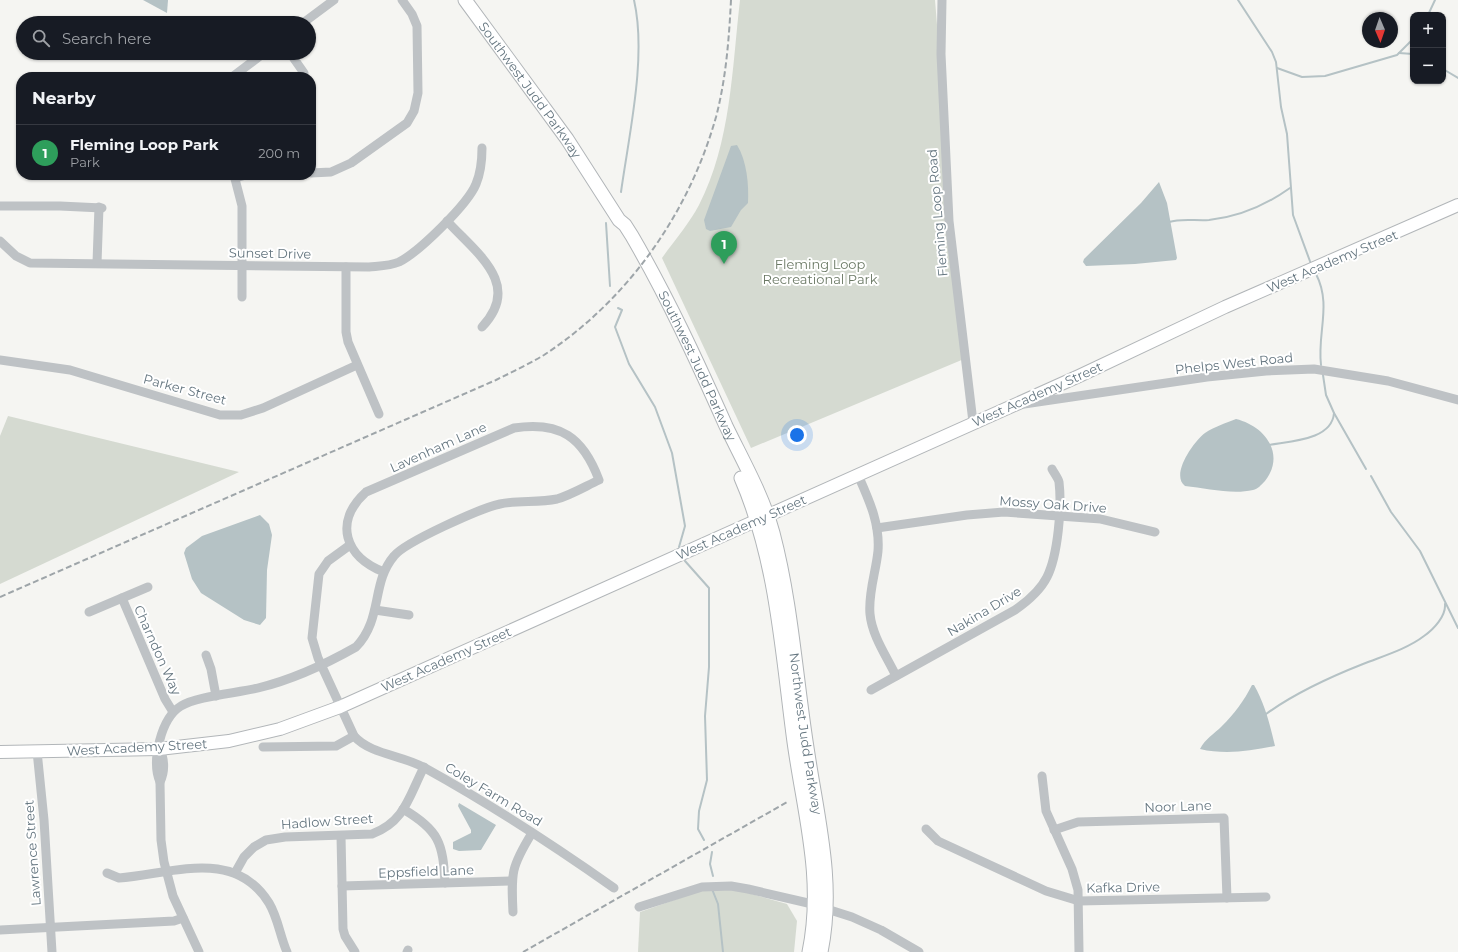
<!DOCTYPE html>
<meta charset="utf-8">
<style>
:root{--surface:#171b24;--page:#20242c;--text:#f1f3f6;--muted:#9ea1a6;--line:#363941;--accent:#0f766e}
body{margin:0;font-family:Montserrat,sans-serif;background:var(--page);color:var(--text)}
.controls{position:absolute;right:12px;top:12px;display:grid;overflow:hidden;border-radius:8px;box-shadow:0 1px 3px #0004}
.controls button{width:36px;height:36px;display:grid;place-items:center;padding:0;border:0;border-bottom:1px solid var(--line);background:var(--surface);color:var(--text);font:20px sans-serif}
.compass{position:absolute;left:1362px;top:12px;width:36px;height:36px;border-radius:50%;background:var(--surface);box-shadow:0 1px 3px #0004;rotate:178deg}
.you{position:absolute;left:797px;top:435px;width:14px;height:14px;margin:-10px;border:3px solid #fff;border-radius:50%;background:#1a73e8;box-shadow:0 0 0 6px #1a73e833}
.badge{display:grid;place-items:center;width:26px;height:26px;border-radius:50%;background:var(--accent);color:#fff;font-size:13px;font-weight:700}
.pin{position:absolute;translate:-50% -33px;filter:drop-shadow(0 1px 2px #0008)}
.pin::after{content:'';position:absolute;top:21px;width:14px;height:12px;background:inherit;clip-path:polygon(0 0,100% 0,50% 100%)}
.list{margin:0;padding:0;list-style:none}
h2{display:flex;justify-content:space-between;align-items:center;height:52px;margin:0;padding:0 16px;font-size:17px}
h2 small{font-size:13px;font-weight:400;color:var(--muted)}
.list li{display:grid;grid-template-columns:26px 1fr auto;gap:12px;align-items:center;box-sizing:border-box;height:56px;padding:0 16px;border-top:1px solid var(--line)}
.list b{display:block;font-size:15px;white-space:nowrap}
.list p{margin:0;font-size:13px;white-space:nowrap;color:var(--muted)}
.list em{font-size:13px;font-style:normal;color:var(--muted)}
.icon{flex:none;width:22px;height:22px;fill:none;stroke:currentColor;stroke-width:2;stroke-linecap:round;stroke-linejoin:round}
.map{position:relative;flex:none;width:1458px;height:952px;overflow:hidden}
.search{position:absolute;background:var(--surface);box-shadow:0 1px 3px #0004;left:16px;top:16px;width:300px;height:44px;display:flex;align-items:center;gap:10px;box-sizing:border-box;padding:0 14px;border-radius:22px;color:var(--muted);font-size:15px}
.panel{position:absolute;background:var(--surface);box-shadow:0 1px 3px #0004;left:16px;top:72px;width:300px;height:108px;border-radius:16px}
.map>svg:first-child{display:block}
.green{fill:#d5dad1}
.water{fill:#b5c2c5}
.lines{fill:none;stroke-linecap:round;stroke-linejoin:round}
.stream{stroke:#b5c2c5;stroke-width:2}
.major-casing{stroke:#b2b6b9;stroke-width:14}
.highway-casing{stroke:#b1b5b8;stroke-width:15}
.minor{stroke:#bec2c5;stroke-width:9}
.major{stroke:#fff;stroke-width:12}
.highway{stroke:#fff;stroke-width:13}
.rail{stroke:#9ea5a9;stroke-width:2;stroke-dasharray:6 3;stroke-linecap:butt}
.labels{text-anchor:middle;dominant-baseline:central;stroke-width:4;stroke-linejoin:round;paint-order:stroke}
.street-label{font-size:13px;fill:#667781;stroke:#fff}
.park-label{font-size:13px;fill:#6a7864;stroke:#fff}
</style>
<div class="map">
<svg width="1458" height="952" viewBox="0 0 1458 952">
<rect width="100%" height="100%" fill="#f5f5f2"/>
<g class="green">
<path d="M740,0H935L964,359L751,448L662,258C674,241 689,224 699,205C731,143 732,69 740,0Z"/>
<polygon points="8,416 239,472 0,584 0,436"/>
<polygon points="723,886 787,904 797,921 794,952 638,952 640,912 703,890"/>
</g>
<g class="water">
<polygon points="143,0 168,0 167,13"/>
<path d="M737,145C747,161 749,185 748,203L741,210L731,227L710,231L706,229L704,220L731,146Z"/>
<polygon points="1159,182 1167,203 1177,258 1176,260 1135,264 1086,266 1083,262 1084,259 1141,203"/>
<path d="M1236,419C1265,426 1286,454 1265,481C1261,485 1258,489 1253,490C1232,495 1206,488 1185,486C1170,475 1194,441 1205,433C1214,427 1226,423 1236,419Z"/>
<polygon points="260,515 269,524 272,535 267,570 266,618 260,625 244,620 201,593 192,579 184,553 186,548 202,536"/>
<path d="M1252,685H1254C1265,704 1270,725 1275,746C1251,751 1225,755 1200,749C1205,739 1214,734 1222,726C1234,714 1244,701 1252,685Z"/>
<polygon points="459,803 496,825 481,850 459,851 453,849 453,842 471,833 471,830 458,806"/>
</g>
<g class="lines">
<g class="stream">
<polyline points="1238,0 1272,52 1276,62 1281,107 1287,134 1293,215 1311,264"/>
<polyline points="1428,15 1435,0"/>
<polyline points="1399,53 1413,54"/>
<polyline points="1277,68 1302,77 1325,76 1397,55 1413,39"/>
<polyline points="1443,69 1458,78"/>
<path d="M621,192C629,134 647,57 634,0"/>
<path d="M1169,222C1181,218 1196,221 1209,220C1239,217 1266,205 1290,188"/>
<polyline points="606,223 610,286"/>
<path d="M1316,274C1332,305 1317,333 1321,365"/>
<polyline points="618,308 622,310 615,327 629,364 655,407 672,453 685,526 679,547"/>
<polyline points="1323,375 1326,395 1334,413 1366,469"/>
<path d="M1269,445C1291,441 1332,440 1334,413"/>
<polyline points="1371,476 1391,512 1420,551 1458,628"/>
<polyline points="685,561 709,588 709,667 705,716 707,780 699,811 698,829 704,840"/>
<path d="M1264,714H1266C1295,693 1330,677 1363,664C1383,656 1407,649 1424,636C1434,629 1446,616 1445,604"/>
<polyline points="712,852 710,864 713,876"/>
<polyline points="712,889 718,904 723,952"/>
</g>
<g class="major-casing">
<polyline id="major" points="0,752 159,749 229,741 280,729 340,707 1079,376 1225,307 1458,205"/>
</g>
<g class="highway-casing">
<g id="highway">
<path id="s1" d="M465,0L567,139L619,220L625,225L632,236C668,298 697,361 726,426C743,461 763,496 773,533C792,605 796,680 808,754C818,820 835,884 821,952"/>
<path d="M741,478C777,561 782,653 794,742C804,814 824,879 809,952"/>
</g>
</g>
<g class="minor">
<polyline points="942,0 941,54 949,221 973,422"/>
<polyline points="303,23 334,0"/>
<polyline points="290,53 304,73"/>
<polyline points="232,77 264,53"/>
<polyline points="311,173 331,172 351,163 407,123 414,111 418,93 417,26 412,14 402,0"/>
<polyline points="234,175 242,206 242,297"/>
<polyline points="235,178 246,175"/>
<polyline points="0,206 60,206 102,208"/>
<path d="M447,221C476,253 523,284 482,327"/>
<path d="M0,241L16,256L30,263L369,267C379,266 390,266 399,262C419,252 468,204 476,184C481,172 482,160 482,148"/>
<polyline points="97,263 99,207"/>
<polyline points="346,267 346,332 348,342 379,414"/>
<polyline points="0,360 70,370 220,415 241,415 263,408 357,365"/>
<polyline points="1024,404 1207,377 1266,371 1314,369 1388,381 1458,400"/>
<path d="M858,475C869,500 880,523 878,551C876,572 868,593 870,614C872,636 887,657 896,676"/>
<polyline points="877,528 967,515 1004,512 1101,519 1155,532"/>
<path d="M350,545L328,561L319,574L312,638L318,658L354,736C371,755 403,755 425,768C490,804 553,845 614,888"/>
<polyline points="122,598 165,699 173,712"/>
<polyline points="375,610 409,615"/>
<polyline points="89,612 148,587"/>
<polyline points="206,655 211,669 216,696"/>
<path d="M871,690L1015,610C1028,601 1040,591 1047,577C1058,555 1062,507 1059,482C1058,478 1054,473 1052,469"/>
<polyline points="263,747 336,746 354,736"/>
<path d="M159,749C165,758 165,772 160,782"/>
<polyline points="37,751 44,820 52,952"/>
<polyline points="1042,776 1046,811 1072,869 1078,890 1079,952"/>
<path d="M403,809C439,830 443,843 445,883"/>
<polyline points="926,829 938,841 1046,891 1079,901 1266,897"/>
<polyline points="1054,830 1078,822 1224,818 1227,898"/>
<polyline points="341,836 343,929 345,936 355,952"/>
<path d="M107,873L119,878C172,874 234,847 269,903C278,918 280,936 287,952"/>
<path d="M235,873L244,857L254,847L266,840L285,837L372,834C405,822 409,796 424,767"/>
<polyline points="342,886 512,881"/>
<polyline points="639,907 702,887 731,886 748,889 808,903 852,917 881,930 919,952"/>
<path d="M513,912C511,873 511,867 532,833"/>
<polyline points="0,930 174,921 183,918"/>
<path d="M199,952L173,896L164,862L161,840L160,782C151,761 161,718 181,706C196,696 239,693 258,688C291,680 326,664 356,647C383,619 371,583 394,556C405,542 481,508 500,504C518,500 538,503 557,499C571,495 586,486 599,480C583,437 560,421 514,428L366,492C333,522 345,557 384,572"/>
<polyline points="407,952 408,950"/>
</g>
<use href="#major" class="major"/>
<use href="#highway" class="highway"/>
<g class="rail">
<path d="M0,597L496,380C512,372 529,364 544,355C628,300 689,213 716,117C726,79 729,39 731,0"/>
<polyline points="523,952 789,801"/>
</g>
</g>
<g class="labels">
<g class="street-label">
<text stroke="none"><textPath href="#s1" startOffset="111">Southwest Judd Parkway</textPath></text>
<text transform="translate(937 213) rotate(-95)">Fleming Loop Road</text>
<text transform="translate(270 253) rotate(1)">Sunset Drive</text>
<text transform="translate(1332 261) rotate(-23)">West Academy Street</text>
<text transform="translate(1234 363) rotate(-6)">Phelps West Road</text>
<text stroke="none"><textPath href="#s1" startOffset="435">Southwest Judd Parkway</textPath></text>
<text transform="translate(185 389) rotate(15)">Parker Street</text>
<text transform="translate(1037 394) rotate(-24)">West Academy Street</text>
<text transform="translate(438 447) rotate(-24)">Lavenham Lane</text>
<text transform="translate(1053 504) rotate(4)">Mossy Oak Drive</text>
<text transform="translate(741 527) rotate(-24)">West Academy Street</text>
<text transform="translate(984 611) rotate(-31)">Nakina Drive</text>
<text transform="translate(158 650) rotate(66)">Charndon Way</text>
<text transform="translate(446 659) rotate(-24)">West Academy Street</text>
<text stroke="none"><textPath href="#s1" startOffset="822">Northwest Judd Parkway</textPath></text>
<text transform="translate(137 747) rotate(-3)">West Academy Street</text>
<text transform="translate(494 794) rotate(31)">Coley Farm Road</text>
<text transform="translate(1178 806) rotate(-2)">Noor Lane</text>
<text transform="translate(327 821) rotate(-4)">Hadlow Street</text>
<text transform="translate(32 853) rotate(-94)">Lawrence Street</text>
<text transform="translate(426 871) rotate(-2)">Eppsfield Lane</text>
<text transform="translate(1123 887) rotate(-1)">Kafka Drive</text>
</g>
<g class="park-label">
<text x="820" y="264">Fleming Loop<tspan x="820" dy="15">Recreational Park</tspan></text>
</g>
</g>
</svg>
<div class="controls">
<button>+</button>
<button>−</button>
</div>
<svg class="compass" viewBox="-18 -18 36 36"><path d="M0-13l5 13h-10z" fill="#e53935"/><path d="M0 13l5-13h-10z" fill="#9ea1a6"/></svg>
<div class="you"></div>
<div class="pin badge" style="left:724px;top:264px;background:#2e9e5b">1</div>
<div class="search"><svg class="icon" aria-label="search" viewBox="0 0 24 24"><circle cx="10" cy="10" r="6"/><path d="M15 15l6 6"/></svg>Search here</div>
<section class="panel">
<h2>Nearby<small></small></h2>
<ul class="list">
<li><span class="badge" style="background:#2e9e5b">1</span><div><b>Fleming Loop Park</b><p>Park</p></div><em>200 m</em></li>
</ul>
</section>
</div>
